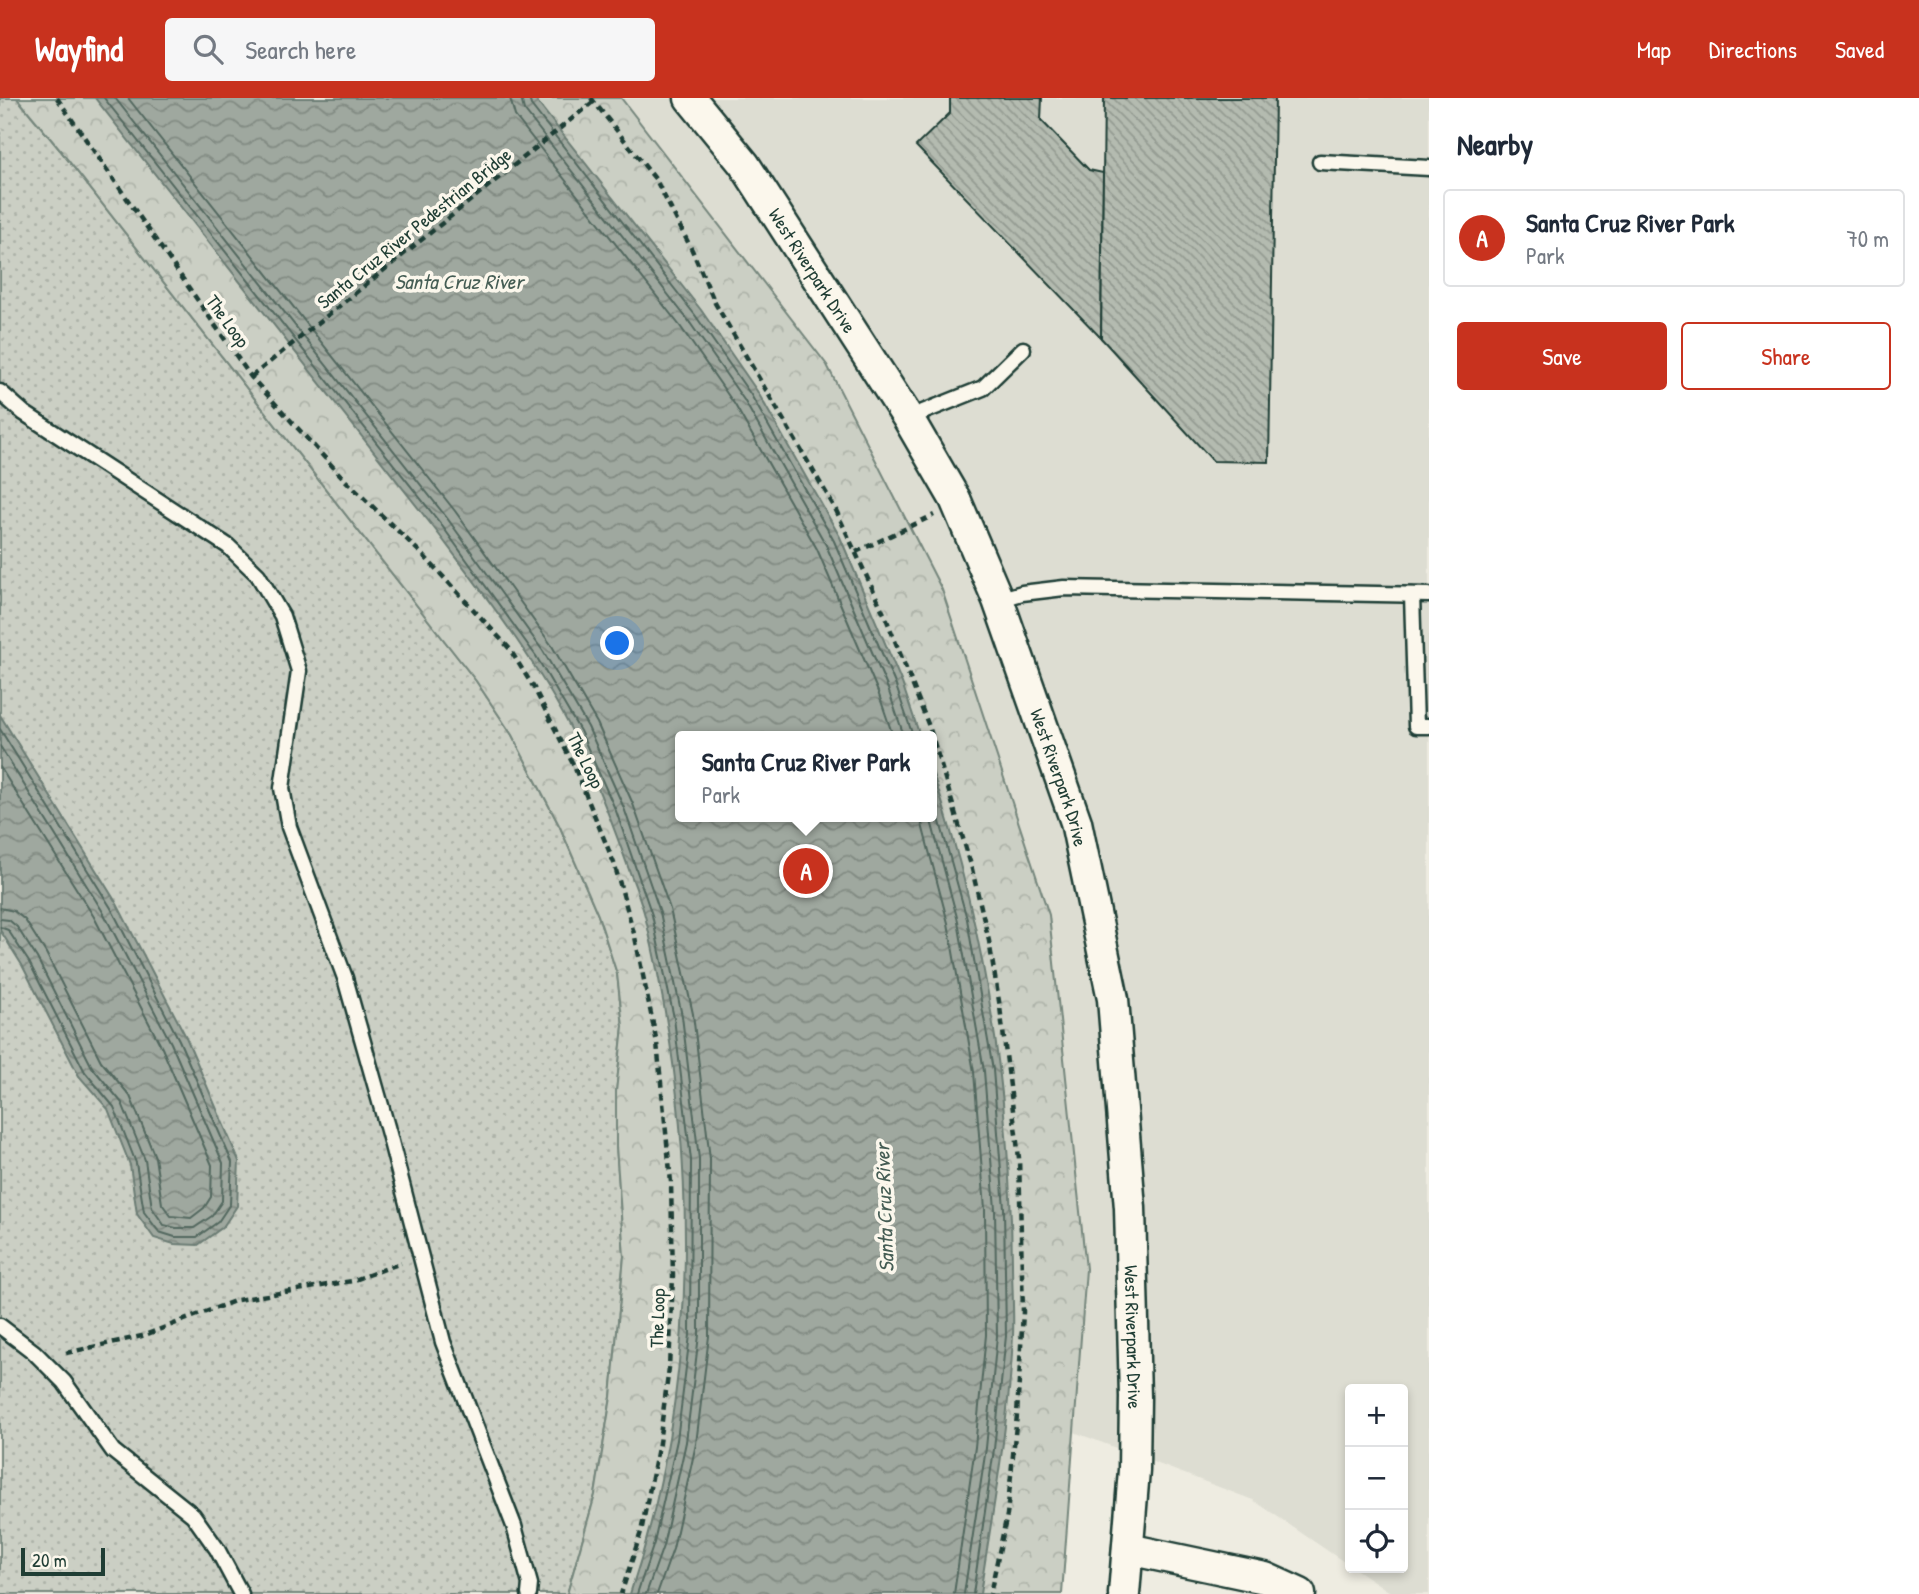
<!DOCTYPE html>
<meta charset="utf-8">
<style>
:root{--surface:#fff;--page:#f6f6f7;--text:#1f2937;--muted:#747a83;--line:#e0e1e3;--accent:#c8321e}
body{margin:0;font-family:"Patrick Hand",sans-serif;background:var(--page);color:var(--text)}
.controls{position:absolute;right:21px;bottom:21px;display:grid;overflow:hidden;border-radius:7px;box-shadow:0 4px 10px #0003}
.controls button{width:63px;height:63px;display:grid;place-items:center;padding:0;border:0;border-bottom:2px solid var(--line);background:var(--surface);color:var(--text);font:35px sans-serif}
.scale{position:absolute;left:21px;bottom:18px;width:84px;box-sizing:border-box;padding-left:7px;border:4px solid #1f3d34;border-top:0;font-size:19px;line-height:24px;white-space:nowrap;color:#1f3d34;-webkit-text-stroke:5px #fbf7ec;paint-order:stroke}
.you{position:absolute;left:618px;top:546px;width:24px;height:24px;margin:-18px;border:5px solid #fff;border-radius:50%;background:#1a73e8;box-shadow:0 0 0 10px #1a73e833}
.badge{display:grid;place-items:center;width:46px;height:46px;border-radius:50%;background:var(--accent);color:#fff;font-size:23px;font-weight:700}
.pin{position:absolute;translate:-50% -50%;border:4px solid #fff;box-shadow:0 2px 7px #0006}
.popup{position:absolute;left:675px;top:633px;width:262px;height:91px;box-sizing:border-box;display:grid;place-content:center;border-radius:7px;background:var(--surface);filter:drop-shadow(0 2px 5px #0005);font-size:23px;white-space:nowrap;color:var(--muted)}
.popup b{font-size:26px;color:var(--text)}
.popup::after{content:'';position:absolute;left:50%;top:100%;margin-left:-14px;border:14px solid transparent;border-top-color:var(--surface)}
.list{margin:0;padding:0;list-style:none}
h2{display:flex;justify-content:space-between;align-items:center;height:91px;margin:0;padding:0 28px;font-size:30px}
h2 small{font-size:23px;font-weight:400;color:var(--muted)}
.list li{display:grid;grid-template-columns:46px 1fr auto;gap:21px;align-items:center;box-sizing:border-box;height:98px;margin:0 14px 14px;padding:0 14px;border:2px solid var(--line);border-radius:7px}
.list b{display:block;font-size:26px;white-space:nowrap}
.list p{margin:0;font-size:23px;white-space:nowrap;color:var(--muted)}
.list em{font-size:23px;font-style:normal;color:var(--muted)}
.actions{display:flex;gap:14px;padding:21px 28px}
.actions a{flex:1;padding:16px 0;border:2px solid var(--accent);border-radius:7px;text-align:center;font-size:24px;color:var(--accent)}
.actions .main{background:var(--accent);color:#fff}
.icon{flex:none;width:38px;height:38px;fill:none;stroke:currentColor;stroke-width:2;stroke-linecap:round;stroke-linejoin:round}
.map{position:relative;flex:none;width:1429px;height:1496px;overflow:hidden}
header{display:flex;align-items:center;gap:42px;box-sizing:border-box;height:98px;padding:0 35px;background:var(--accent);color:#fff}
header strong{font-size:33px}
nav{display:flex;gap:38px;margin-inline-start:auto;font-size:24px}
.search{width:490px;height:63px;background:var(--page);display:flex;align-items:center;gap:18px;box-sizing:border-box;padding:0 24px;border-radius:7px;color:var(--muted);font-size:26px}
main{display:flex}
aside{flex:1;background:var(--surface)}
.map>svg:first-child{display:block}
.built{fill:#ddddd2}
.grass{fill:url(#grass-dots);stroke:#75867c;stroke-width:2}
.park{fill:url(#park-crowns);stroke:#75867c;stroke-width:2;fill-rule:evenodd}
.water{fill:url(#water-waves);stroke:#6c7d74;stroke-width:2}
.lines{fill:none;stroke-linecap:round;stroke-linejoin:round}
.shore{stroke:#52685f;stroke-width:2}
.building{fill:url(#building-back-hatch);stroke:#1f3d34;stroke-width:2}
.service-casing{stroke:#1f3d34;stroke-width:19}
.minor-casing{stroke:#1f3d34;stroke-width:35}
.path{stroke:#1f3d34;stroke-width:4.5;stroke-dasharray:7 5;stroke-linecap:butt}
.service{stroke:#fbf7ec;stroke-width:14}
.minor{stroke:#fbf7ec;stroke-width:30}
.labels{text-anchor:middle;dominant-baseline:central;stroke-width:7;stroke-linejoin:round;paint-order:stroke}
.street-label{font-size:19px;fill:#1f3d34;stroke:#fbf7ec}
.water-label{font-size:21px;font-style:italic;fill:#455d54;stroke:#fbf7ec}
</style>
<header>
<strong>Wayfind</strong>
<div class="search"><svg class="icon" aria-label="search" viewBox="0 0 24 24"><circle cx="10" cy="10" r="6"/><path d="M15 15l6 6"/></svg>Search here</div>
<nav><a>Map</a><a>Directions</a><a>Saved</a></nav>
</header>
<main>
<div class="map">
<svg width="1429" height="1496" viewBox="0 0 1429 1496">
<defs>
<pattern id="grass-dots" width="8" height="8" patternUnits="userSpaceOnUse" patternTransform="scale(1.75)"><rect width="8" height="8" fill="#cbcfc4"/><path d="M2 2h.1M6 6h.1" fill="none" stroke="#aeb3a9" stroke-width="1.8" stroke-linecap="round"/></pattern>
<pattern id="park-crowns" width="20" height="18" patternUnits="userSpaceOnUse" patternTransform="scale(1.75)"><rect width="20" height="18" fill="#cbcfc4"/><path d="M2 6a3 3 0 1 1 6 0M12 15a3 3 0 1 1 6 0" fill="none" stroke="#aeb3a9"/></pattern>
<pattern id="water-waves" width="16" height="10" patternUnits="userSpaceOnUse" patternTransform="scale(1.75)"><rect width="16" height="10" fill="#9fa89f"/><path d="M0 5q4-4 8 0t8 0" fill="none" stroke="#818a82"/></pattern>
<pattern id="building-back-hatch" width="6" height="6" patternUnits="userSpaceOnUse" patternTransform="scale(1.75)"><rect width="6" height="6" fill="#b4bbb0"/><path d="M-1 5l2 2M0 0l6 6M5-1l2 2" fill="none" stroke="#929990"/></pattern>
</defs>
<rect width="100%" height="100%" fill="#eeece1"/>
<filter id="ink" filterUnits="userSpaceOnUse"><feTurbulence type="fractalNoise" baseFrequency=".0143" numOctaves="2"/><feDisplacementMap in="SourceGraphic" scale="14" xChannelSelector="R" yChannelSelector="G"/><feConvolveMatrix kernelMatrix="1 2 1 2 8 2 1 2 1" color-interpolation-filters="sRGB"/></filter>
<g filter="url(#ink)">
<polygon class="built" points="621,0 1429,0 1429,1496 1393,1496 1354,1470 1403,1470 1403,1291 1350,1291 1350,1468 1253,1402 1074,1334 1086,1171 1049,817 942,492 827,267"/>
<polygon class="grass" points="0,0 17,0 60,52 476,583 512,637 560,729 598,817 617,876 623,928 616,994 616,1048 624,1158 611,1299 595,1397 567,1496 0,1496"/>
<path class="park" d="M17,0H621L827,267L942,492L1049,817L1086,1171L1062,1496H567L595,1397L611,1299L624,1158L616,1048V994L623,928L617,876L598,817L560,729L512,637L476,583L60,52ZM680,638H932V719H680Z"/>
<g class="water">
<path d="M95,0H534L701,212L757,293L840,439L902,585L920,638H680V719H932V673C985,830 1010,998 1012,1164C1012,1188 1014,1213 1013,1238C1009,1324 993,1411 980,1496H630C702,1282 699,1041 646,822C642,804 634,786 628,769C612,724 595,680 574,637C537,563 484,496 434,430Z"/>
<polygon points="0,617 117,806 186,939 239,1063 237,1108 223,1129 198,1147 174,1146 154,1140 137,1116 130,1067 108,1011 79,978 22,867 0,832"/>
</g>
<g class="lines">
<g class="shore">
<polyline points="104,0 440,425 536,558 580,633 616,713 652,817 674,920 691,1062 690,1237 677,1342 654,1445 637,1496"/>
<polyline points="115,0 447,420 543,553 588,629 624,710 660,814 682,918 699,1061 699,1237 686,1344 663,1448 646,1496"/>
<polyline points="128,0 455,413 552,548 597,625 633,706 670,811 693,916 710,1061 709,1238 696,1346 673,1451 657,1496"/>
<polyline points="510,0 515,18 680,228 735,307 817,451 878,594 893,638"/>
<polyline points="521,0 524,12 688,222 744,302 826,447 888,591 904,638"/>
<polyline points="529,0 531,7 695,217 751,297 834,443 896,588 913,638"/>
<polyline points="0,631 111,810 179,942 232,1064 230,1106 218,1124 197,1139 175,1139 159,1134 144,1114 136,1065 114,1009 85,974 29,864 8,832 0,829"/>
<polyline points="0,648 103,814 171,945 223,1065 222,1103 212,1118 194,1130 176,1130 164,1127 152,1110 145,1062 122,1005 92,969 37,860 17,829 9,822 0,821"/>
<polyline points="0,669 94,819 162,950 212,1067 211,1099 204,1110 191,1120 171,1118 162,1106 155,1059 130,998 101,963 46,855 25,822 14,813 0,810"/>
<polyline points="932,695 967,821 993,972 1004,1110 1006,1238 994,1351 973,1496"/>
<polyline points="920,719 948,825 974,974 985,1111 986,1237 975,1349 954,1496"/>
<polyline points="930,719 958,823 984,973 995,1111 997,1238 986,1350 964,1496"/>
</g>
</g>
<g class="building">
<polygon points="950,0 1042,0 1041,22 1089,72 1103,75 1101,240 916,48 950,15"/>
<polygon points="1104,0 1275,0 1269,364 1213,363 1101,240"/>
</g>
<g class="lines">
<g class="service-casing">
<g id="service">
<polyline points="1320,64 1429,70"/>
<polyline points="0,294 24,315 228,448 258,477 282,518 299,573 282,690 289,729 345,880 389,1036 443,1244 514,1428 530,1486 529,1496"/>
<polyline points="908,320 983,290 1023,251"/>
<polyline points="1412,497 1416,628 1429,628"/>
<polyline points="998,502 1022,495 1064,490 1429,497"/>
<polyline points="0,1228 34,1254 64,1284 113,1353 193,1417 217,1451 241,1496"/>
</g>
</g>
<g class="minor-casing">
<g id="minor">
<path id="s1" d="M690,0L744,66L908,320L955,401L998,502L1076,724L1113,901L1130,1110L1135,1299L1134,1372L1124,1496"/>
<polyline points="1128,1451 1265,1480 1300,1496"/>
</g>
</g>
<g class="path">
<polyline points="57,0 251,279 345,382 424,458 509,550 534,590 574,668 614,765 635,839 657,945 671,1084 673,1179 669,1270 659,1345 641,1434 621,1496"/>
<polyline points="591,0 656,82 692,152 715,205 835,410 886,520 930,631 971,767 989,843 1000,909 1019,1060 1023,1214 1017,1317 1007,1417 990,1496"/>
<polyline points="251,279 594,3"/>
<polyline points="856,454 934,417"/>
<polyline points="66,1255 142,1238 237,1202 352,1183 401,1165"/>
</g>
<use href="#service" class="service"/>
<use href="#minor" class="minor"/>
</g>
</g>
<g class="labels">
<g class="street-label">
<text transform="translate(414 130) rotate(-39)">Santa Cruz River Pedestrian Bridge</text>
<text stroke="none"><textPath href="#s1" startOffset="212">West Riverpark Drive</textPath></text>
<text transform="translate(228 223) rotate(54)">The Loop</text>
<text transform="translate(586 662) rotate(64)">The Loop</text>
<text stroke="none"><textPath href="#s1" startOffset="779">West Riverpark Drive</textPath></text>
<text transform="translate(657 1220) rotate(-88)">The Loop</text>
<text stroke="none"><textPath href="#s1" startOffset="1346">West Riverpark Drive</textPath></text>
</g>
<g class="water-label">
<text x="459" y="183">Santa Cruz River</text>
<text transform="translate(884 1110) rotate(-92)">Santa Cruz River</text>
</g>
</g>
</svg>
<div class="controls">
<button>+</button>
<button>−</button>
<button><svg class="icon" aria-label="locate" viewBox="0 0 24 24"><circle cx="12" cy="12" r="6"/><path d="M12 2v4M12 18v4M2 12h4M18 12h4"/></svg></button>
</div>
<div class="scale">20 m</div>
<div class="you"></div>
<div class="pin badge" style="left:806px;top:773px">A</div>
<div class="popup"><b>Santa Cruz River Park</b>Park</div>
</div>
<aside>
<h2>Nearby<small></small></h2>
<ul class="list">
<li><span class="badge">A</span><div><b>Santa Cruz River Park</b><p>Park</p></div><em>70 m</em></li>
</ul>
<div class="actions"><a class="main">Save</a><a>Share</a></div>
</aside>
</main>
